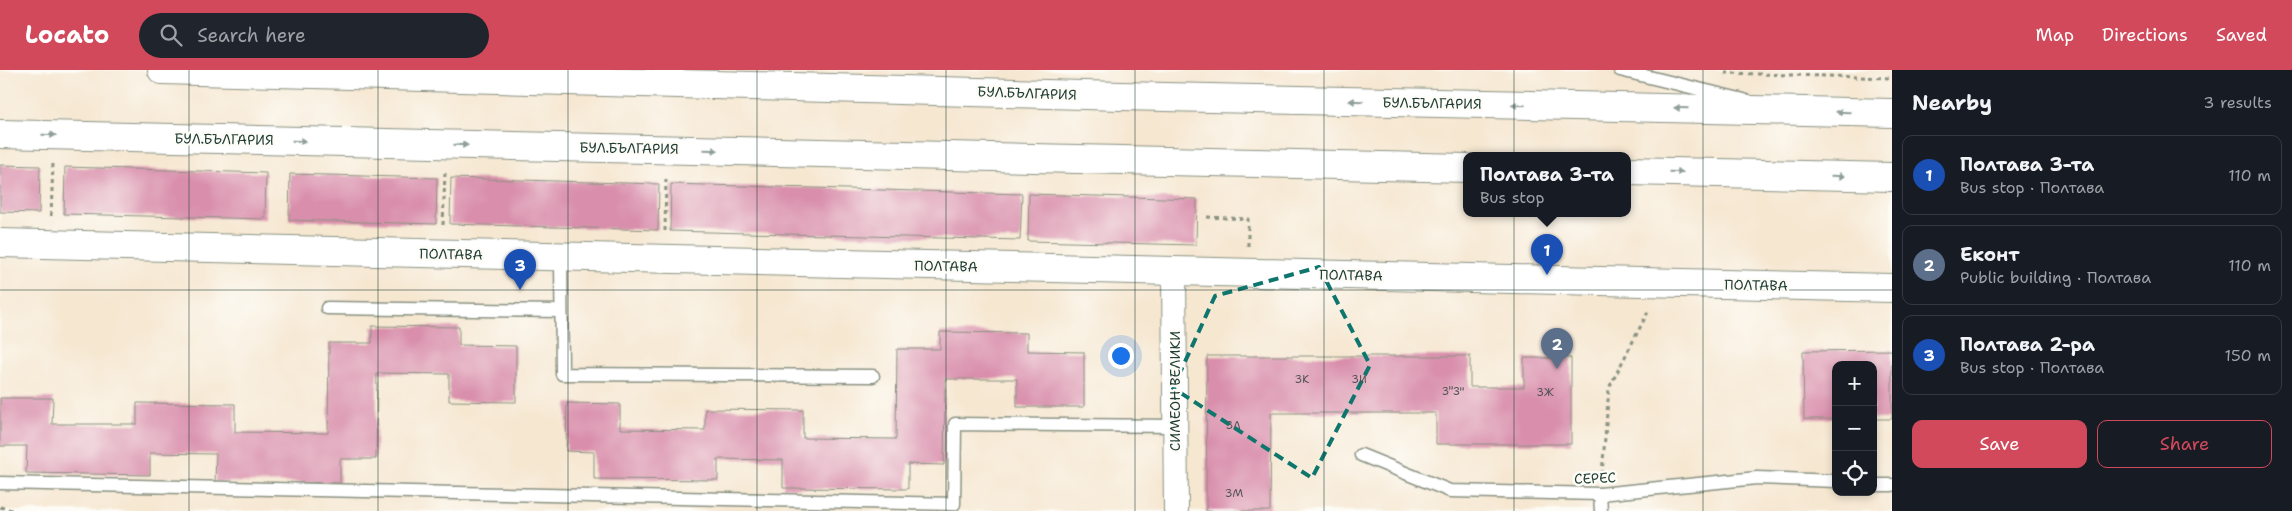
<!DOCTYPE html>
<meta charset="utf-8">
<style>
:root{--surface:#171b24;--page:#20242c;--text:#f1f3f6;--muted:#9ea1a6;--line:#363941;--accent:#d1495b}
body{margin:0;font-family:"Shantell Sans",sans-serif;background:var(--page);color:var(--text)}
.controls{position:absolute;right:15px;bottom:15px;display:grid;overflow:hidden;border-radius:10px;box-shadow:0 2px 8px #0003}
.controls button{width:45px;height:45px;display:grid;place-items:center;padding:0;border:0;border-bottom:1px solid var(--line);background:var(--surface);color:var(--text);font:25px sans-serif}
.you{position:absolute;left:1120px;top:285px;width:18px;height:18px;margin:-12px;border:4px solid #fff;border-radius:50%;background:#1a73e8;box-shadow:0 0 0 8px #1a73e833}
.badge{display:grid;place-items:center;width:32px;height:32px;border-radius:50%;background:var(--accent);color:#fff;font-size:16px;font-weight:700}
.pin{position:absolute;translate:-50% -41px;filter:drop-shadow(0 1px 2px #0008)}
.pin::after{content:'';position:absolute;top:26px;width:18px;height:15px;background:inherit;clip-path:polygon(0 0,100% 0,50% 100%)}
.popup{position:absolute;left:1463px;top:82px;width:168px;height:65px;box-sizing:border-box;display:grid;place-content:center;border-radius:10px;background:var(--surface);filter:drop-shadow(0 1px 4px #0005);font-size:16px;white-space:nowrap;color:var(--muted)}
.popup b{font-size:19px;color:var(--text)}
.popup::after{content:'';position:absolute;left:50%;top:100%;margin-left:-10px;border:10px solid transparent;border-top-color:var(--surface)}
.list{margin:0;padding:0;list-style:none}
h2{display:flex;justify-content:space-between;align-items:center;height:65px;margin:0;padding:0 20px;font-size:21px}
h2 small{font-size:16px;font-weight:400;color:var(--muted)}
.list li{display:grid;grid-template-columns:32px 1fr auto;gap:15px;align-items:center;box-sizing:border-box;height:80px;margin:0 10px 10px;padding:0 10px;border:1px solid var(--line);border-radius:10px}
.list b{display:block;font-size:19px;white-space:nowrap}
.list p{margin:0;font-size:16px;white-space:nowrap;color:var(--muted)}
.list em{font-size:16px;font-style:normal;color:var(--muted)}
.actions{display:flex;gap:10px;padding:15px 20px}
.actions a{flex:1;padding:11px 0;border:1px solid var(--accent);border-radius:10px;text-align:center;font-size:18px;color:var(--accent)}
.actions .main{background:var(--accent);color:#fff}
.icon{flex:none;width:28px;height:28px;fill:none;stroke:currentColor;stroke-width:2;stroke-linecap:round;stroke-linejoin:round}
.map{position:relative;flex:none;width:1892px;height:441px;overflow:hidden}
header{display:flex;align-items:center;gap:30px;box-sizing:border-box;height:70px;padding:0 25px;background:var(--accent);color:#fff}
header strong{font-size:24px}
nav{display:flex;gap:28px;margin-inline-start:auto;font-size:18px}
.search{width:350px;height:45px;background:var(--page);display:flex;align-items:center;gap:12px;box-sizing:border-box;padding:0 18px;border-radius:28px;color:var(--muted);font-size:19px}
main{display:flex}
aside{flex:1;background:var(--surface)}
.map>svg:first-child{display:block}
.building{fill:#d98fac}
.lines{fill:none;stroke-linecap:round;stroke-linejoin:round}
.service-casing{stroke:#8a9282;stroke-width:15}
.minor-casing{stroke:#8a9282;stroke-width:26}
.tertiary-casing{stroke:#8a9282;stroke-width:30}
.secondary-casing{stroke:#8a9282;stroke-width:30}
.path{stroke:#8a9282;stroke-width:3;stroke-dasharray:4 4;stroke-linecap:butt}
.service{stroke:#fff;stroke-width:12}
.minor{stroke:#fff;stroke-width:24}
.tertiary{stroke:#fff;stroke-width:28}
.secondary{stroke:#fff;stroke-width:28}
.oneway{fill:#8f9e9a}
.marked{fill:none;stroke:#0f766e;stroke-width:4;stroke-dasharray:10 6;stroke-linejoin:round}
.grid{fill:none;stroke:#1f3d34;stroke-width:1;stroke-opacity:0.55}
.labels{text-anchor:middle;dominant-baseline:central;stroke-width:5;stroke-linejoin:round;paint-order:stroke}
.number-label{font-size:11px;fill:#4e5252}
.street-label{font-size:14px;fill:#1f3d34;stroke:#fdfcf7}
</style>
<header>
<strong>Locato</strong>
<div class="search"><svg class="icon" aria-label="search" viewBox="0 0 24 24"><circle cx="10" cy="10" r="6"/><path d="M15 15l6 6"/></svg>Search here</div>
<nav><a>Map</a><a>Directions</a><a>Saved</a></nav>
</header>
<main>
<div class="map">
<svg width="1892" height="441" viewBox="0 0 1892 441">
<rect width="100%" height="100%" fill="#fdfcf7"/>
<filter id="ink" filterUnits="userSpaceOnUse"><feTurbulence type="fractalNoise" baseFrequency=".02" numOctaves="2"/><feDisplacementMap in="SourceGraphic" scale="10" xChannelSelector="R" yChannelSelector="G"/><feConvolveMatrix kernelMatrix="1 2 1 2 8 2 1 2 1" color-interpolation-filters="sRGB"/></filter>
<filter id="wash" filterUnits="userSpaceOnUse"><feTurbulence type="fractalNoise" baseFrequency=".0096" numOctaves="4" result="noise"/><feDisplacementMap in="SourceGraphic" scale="20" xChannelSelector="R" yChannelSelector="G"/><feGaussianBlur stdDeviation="1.12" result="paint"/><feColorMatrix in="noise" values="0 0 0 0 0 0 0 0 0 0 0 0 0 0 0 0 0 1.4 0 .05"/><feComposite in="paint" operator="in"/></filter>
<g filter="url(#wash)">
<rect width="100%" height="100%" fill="#f6e7d1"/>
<g id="blocks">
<g class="building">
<polygon points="0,95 40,96 39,143 0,142"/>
<polygon points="65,97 266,103 265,149 64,144"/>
<polygon points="290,104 437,108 436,154 289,150"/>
<polygon points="451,108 659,114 658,160 450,154"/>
<polygon points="671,114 1022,124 1020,170 670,161"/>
<polygon points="1029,124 1197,129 1196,175 1028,171"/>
<polygon points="372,256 459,257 459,275 516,276 516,332 449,331 449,304 377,303 376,389 340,389 340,413 215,412 216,384 150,383 150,405 26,403 27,376 0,376 0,328 53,328 52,354 137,354 137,333 235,334 235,362 328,363 329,273 372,273"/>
<polygon points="940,262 1027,263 1027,281 1084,282 1084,337 1017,337 1017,309 945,309 944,395 908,394 908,419 783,418 783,390 718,389 718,410 594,409 594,382 566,381 567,333 620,334 620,359 705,360 705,339 803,340 803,368 896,369 897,279 940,279"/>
<polygon points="1892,280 1892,349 1873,349 1873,295 1836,295 1836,349 1804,349 1803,281"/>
<polygon points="1207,286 1470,286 1470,317 1524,317 1524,288 1571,288 1571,374 1436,374 1436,343 1271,343 1270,441 1206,441"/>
</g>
</g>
</g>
<g filter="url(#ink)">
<use href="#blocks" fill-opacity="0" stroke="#8a9282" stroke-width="1"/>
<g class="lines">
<g class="service-casing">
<g id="service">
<polyline points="1620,0 1744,30"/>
<polyline points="561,186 562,304 873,306"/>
<polyline points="327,238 561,241"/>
<polyline points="1361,385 1450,421 1600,424 1757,408 1836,411"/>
<polyline points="0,413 954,434 955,354 1175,356"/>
<polyline points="1873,415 1892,415"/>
<polyline points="1600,424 1601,441"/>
</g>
</g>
<g class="minor-casing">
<polyline id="minor" points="1174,201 1176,441"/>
</g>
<g class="tertiary-casing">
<polyline id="tertiary" points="0,173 1892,218"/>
</g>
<g class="secondary-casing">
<g id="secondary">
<polyline points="162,0 1121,26 1892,43"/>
<polyline points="0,64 1467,98"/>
<polyline points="1627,101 1892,107"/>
</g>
</g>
<g class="path">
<polyline points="1725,3 1892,8"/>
<polyline points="51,146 53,93"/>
<polyline points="1207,147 1248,149 1248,177"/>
<polyline points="443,155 445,102"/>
<polyline points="665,161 666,107"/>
<polyline points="1602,404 1609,318 1649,240"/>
<polyline points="0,437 16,441"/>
</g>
<use href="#service" class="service"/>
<use href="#minor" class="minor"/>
<use href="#tertiary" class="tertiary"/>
<use href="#secondary" class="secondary"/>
</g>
<defs><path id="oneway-solid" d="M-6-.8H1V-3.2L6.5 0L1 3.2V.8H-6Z" transform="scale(1.25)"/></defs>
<g class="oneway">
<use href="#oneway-solid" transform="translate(1356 31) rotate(-179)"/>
<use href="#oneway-solid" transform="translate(1518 35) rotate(-179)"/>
<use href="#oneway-solid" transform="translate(1681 38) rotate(-179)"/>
<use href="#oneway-solid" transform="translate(1843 42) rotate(-178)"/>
<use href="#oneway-solid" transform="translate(49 65) rotate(1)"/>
<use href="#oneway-solid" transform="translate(299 71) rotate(1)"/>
<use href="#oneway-solid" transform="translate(461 75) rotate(1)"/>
<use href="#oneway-solid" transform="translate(711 80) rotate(1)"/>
<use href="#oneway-solid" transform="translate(1676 102) rotate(1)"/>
<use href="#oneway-solid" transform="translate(1838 106) rotate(1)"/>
</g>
</g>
<path class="marked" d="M1319,197L1370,295L1312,408L1173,318L1215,226Z"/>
<path class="grid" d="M189,0V441M378,0V441M568,0V441M757,0V441M946,0V441M1135,0V441M1324,0V441M1514,0V441M1703,0V441M0,220H1892"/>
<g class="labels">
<g class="number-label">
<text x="1302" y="309">3К</text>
<text x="1359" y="309">3И</text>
<text x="1453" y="321">3"З"</text>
<text x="1545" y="322">3Ж</text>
<text x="1233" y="355">3Л</text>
<text x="1234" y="423">3М</text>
</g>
<g class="street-label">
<text transform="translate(1027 23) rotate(2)">БУЛ.БЪЛГАРИЯ</text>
<text transform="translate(1432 33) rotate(1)">БУЛ.БЪЛГАРИЯ</text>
<text transform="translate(224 69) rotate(1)">БУЛ.БЪЛГАРИЯ</text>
<text transform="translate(629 78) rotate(1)">БУЛ.БЪЛГАРИЯ</text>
<text transform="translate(451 184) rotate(1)">ПОЛТАВА</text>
<text transform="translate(946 196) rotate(1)">ПОЛТАВА</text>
<text transform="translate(1351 205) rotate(1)">ПОЛТАВА</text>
<text transform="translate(1756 215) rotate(1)">ПОЛТАВА</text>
<text transform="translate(1175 321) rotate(-90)">СИМЕОН ВЕЛИКИ</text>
<text transform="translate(1595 408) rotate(-2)">СЕРЕС</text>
</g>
</g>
</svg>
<div class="controls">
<button>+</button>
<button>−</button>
<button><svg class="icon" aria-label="locate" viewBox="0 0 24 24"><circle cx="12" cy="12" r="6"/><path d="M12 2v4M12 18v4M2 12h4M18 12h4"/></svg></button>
</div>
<div class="you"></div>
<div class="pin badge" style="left:1547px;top:205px;background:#1a4fb4">1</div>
<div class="popup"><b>Полтава 3-та</b>Bus stop</div>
<div class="pin badge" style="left:1557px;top:299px;background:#5c6f8a">2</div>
<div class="pin badge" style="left:520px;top:220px;background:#1a4fb4">3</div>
</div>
<aside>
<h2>Nearby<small>3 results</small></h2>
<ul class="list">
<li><span class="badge" style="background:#1a4fb4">1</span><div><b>Полтава 3-та</b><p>Bus stop · Полтава</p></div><em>110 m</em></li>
<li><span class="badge" style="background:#5c6f8a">2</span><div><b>Еконт</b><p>Public building · Полтава</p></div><em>110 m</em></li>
<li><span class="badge" style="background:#1a4fb4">3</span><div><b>Полтава 2-ра</b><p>Bus stop · Полтава</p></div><em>150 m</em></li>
</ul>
<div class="actions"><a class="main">Save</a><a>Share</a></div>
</aside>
</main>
